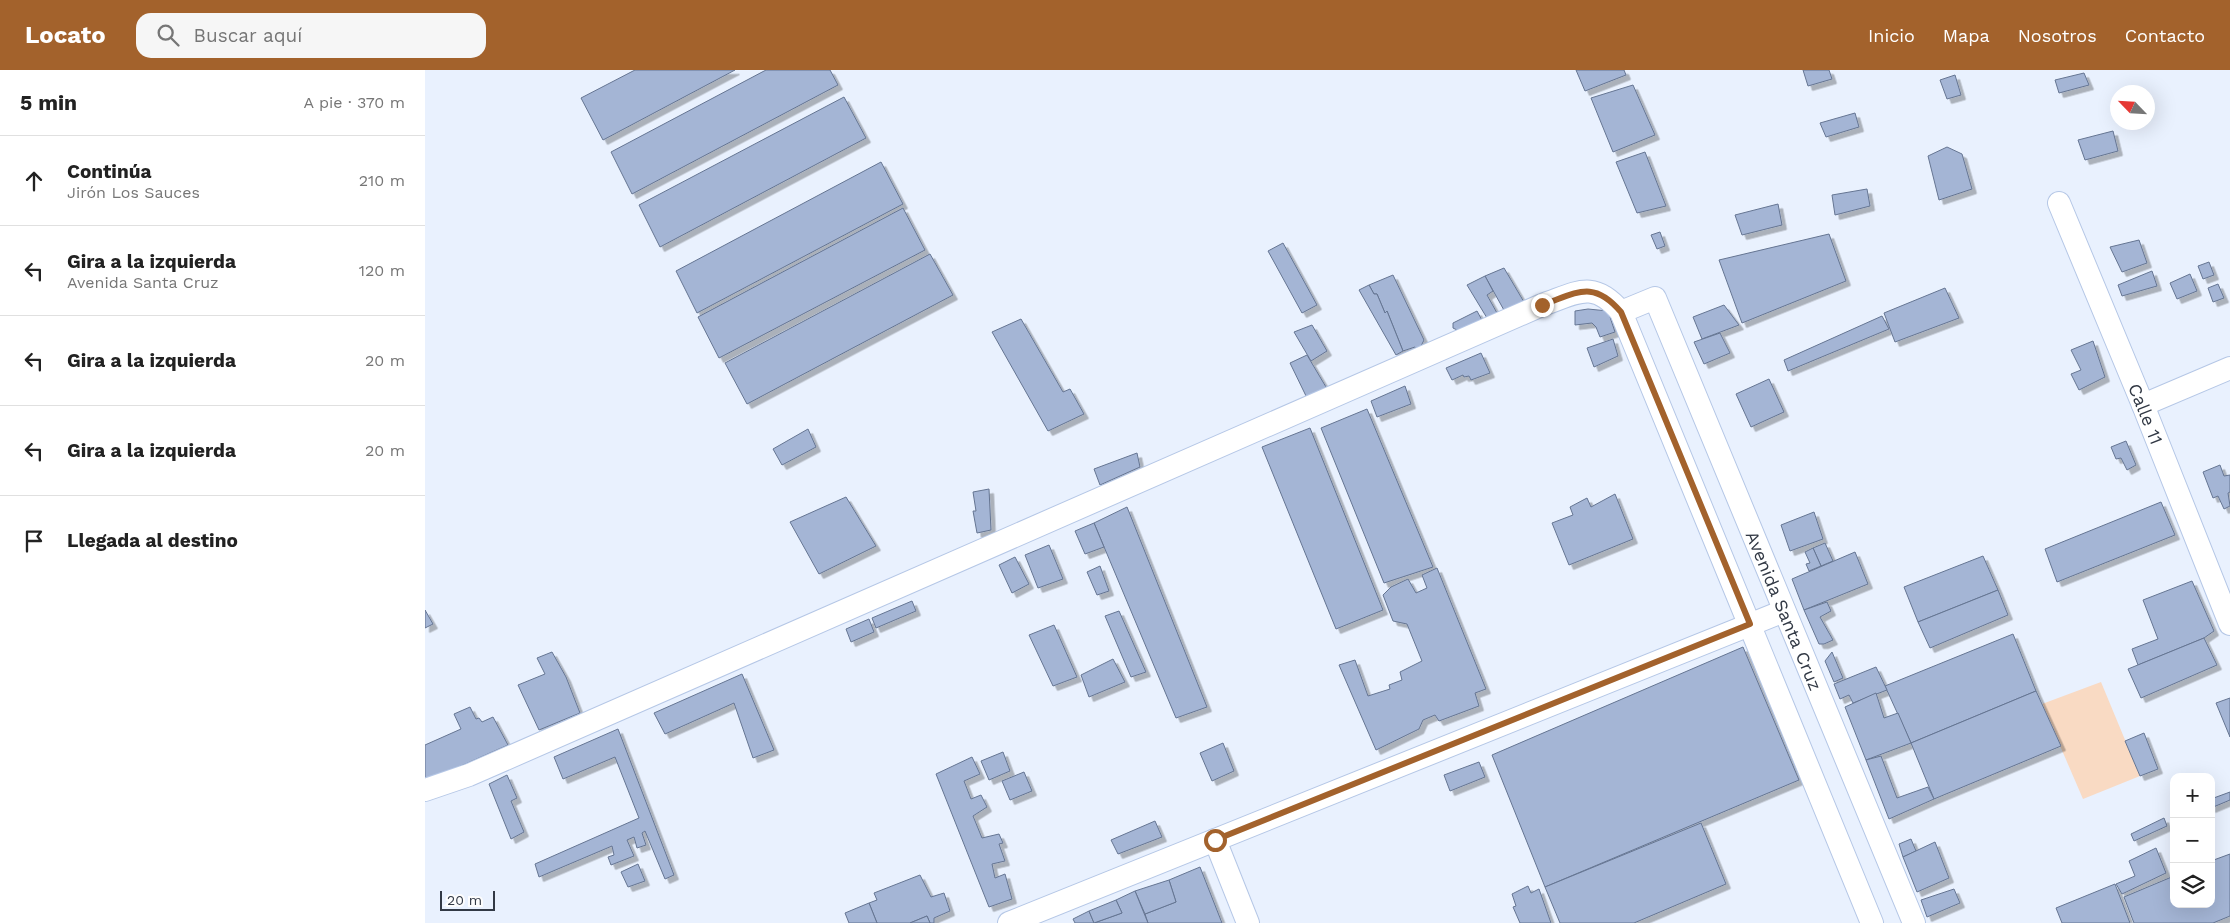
<!DOCTYPE html>
<html lang="es">
<meta charset="utf-8">
<style>
:root{--surface:#fff;--page:#f6f6f6;--text:#222;--muted:#767676;--line:#e0e0e0;--accent:#a3622c}
body{margin:0;font-family:"Work Sans",sans-serif;background:var(--page);color:var(--text)}
.controls{position:absolute;right:15px;bottom:15px;display:grid;overflow:hidden;border-radius:10px;box-shadow:0 5px 20px #0002}
.controls button{width:45px;height:45px;display:grid;place-items:center;padding:0;border:0;border-bottom:1px solid var(--line);background:var(--surface);color:var(--text);font:25px sans-serif}
.compass{position:absolute;left:1685px;top:15px;width:45px;height:45px;border-radius:50%;background:var(--surface);box-shadow:0 5px 20px #0002;rotate:295deg}
.scale{position:absolute;left:15px;bottom:12px;width:55px;box-sizing:border-box;padding-left:5px;border:2px solid #323945;border-top:0;font-size:14px;line-height:18px;white-space:nowrap;color:#323945;-webkit-text-stroke:4px #fdfdfd;paint-order:stroke}
.stop{position:absolute;width:15px;height:15px;margin:-11px;border:4px solid #a3622c;border-radius:50%;background:#fff}
.stop.end{background:#a3622c;border-color:#fff;box-shadow:0 1px 5px #0008}
.list{margin:0;padding:0;list-style:none}
h2{display:flex;justify-content:space-between;align-items:center;height:65px;margin:0;padding:0 20px;font-size:21px}
h2 small{font-size:16px;font-weight:400;color:var(--muted)}
.list li{display:grid;grid-template-columns:32px 1fr auto;gap:15px;align-items:center;box-sizing:border-box;height:90px;padding:0 20px;border-top:1px solid var(--line)}
.list b{display:block;font-size:19px;white-space:nowrap}
.list p{margin:0;font-size:16px;white-space:nowrap;color:var(--muted)}
.list em{font-size:16px;font-style:normal;color:var(--muted)}
.icon{flex:none;width:28px;height:28px;fill:none;stroke:currentColor;stroke-width:2;stroke-linecap:round;stroke-linejoin:round}
.map{position:relative;flex:none;width:1805px;height:853px;overflow:hidden}
header{display:flex;align-items:center;gap:30px;box-sizing:border-box;height:70px;padding:0 25px;background:var(--accent);color:#fff}
header strong{font-size:24px}
nav{display:flex;gap:28px;margin-inline-start:auto;font-size:18px}
.search{width:350px;height:45px;background:var(--page);display:flex;align-items:center;gap:12px;box-sizing:border-box;padding:0 18px;border-radius:15px;color:var(--muted);font-size:19px}
main{display:flex}
aside{flex:1;background:var(--surface)}
.map>svg:first-child{display:block}
.green{fill:#f9dac3}
.building{fill:#a4b5d5;stroke:#657592;filter:url(#shadow)}
.lines{fill:none;stroke-linecap:round;stroke-linejoin:round}
.minor-casing{stroke:#b5c7e6;stroke-width:24}
.minor{stroke:#fff;stroke-width:22}
.route{stroke:#a3622c;stroke-width:6}
.labels{text-anchor:middle;dominant-baseline:central;stroke-width:4;stroke-linejoin:round;paint-order:stroke}
.street-label{font-size:18px;fill:#323945;stroke:#fdfdfd}
</style>
<header>
<strong>Locato</strong>
<div class="search"><svg class="icon" aria-label="search" viewBox="0 0 24 24"><circle cx="10" cy="10" r="6"/><path d="M15 15l6 6"/></svg>Buscar aquí</div>
<nav><a>Inicio</a><a>Mapa</a><a>Nosotros</a><a>Contacto</a></nav>
</header>
<main>
<aside>
<h2>5 min<small>A pie · 370 m</small></h2>
<ul class="list">
<li><svg class="icon" aria-label="ahead" viewBox="0 0 24 24"><path d="M12 20V5M6 11l6-6 6 6"/></svg><div><b>Continúa</b><p>Jirón Los Sauces</p></div><em>210 m</em></li>
<li><svg class="icon" aria-label="left" viewBox="0 0 24 24"><path d="M17 20v-9H6M10 6l-5 5 5 5"/></svg><div><b>Gira a la izquierda</b><p>Avenida Santa Cruz</p></div><em>120 m</em></li>
<li><svg class="icon" aria-label="left" viewBox="0 0 24 24"><path d="M17 20v-9H6M10 6l-5 5 5 5"/></svg><div><b>Gira a la izquierda</b></div><em>20 m</em></li>
<li><svg class="icon" aria-label="left" viewBox="0 0 24 24"><path d="M17 20v-9H6M10 6l-5 5 5 5"/></svg><div><b>Gira a la izquierda</b></div><em>20 m</em></li>
<li><svg class="icon" aria-label="arrive" viewBox="0 0 24 24"><path d="M6 21V4h12l-3 4 3 4H6"/></svg><div><b>Llegada al destino</b></div></li>
</ul>
</aside>
<div class="map">
<svg width="1805" height="853" viewBox="0 0 1805 853">
<defs>
<filter id="shadow"><feDropShadow dx="4.5" dy="4.5" stdDeviation="0" flood-color="#0004"/></filter>
</defs>
<rect width="100%" height="100%" fill="#e9f1fe"/>
<polygon class="green" points="1676,612 1715,706 1658,729 1617,634"/>
<g class="building">
<polygon points="210,0 310,0 178,70 156,28"/>
<polygon points="341,0 405,0 413,15 207,124 186,82"/>
<polygon points="1151,0 1199,0 1201,5 1160,21"/>
<polygon points="1378,0 1404,0 1407,9 1383,16"/>
<polygon points="1659,3 1664,15 1634,23 1630,10"/>
<polygon points="1530,5 1536,25 1522,29 1515,10"/>
<polygon points="1208,15 1230,65 1188,82 1166,28"/>
<polygon points="419,27 441,68 235,177 214,135"/>
<polygon points="1430,43 1434,57 1401,67 1395,53"/>
<polygon points="1688,61 1693,81 1660,90 1653,70"/>
<polygon points="1522,77 1537,84 1547,119 1514,130 1503,86"/>
<polygon points="1220,82 1241,136 1212,143 1191,92"/>
<polygon points="456,92 478,134 272,243 251,201"/>
<polygon points="1442,119 1445,136 1410,145 1407,125"/>
<polygon points="1353,134 1357,155 1317,165 1310,145"/>
<polygon points="478,138 500,180 294,288 273,247"/>
<polygon points="1235,162 1240,176 1232,179 1226,165"/>
<polygon points="1404,164 1421,211 1317,253 1294,190"/>
<polygon points="1714,170 1722,193 1697,202 1685,177"/>
<polygon points="858,173 892,235 877,243 843,181"/>
<polygon points="505,184 528,225 322,334 300,293"/>
<polygon points="1784,192 1789,205 1778,209 1773,196"/>
<polygon points="1079,198 1099,232 1080,242 1060,206"/>
<polygon points="1727,201 1732,216 1697,226 1693,215"/>
<polygon points="1765,204 1772,221 1752,229 1745,213"/>
<polygon points="968,205 999,270 993,282 990,277 978,281 962,241 960,243 952,224 949,224 944,215"/>
<polygon points="1060,206 1068,221 1062,225 1072,243 1062,248 1042,215"/>
<polygon points="1793,214 1799,228 1788,232 1783,218"/>
<polygon points="944,215 949,224 952,224 960,243 962,241 978,281 971,285 934,220"/>
<polygon points="1520,218 1534,248 1470,272 1459,243"/>
<polygon points="1299,235 1314,255 1277,269 1268,247"/>
<polygon points="1163,239 1183,241 1190,262 1175,267 1171,257 1167,253 1150,255 1150,241"/>
<polygon points="1052,241 1058,252 1034,261 1028,258 1028,253"/>
<polygon points="1457,246 1464,259 1363,301 1359,290"/>
<polygon points="596,249 638,322 645,319 659,344 623,361 567,262"/>
<polygon points="887,255 902,281 886,291 869,262"/>
<polygon points="1295,263 1305,283 1279,294 1269,272"/>
<polygon points="1188,269 1193,286 1169,297 1162,278"/>
<polygon points="1668,271 1680,307 1654,320 1646,304 1656,300 1646,280"/>
<polygon points="1056,283 1065,303 1046,310 1044,306 1039,307 1038,305 1027,310 1021,298"/>
<polygon points="882,285 901,317 882,328 865,293"/>
<polygon points="1344,309 1359,342 1326,357 1311,324"/>
<polygon points="980,316 986,334 952,347 946,331"/>
<polygon points="942,339 1008,497 959,513 896,358"/>
<polygon points="885,358 958,540 911,559 837,377"/>
<polygon points="383,359 391,377 357,395 348,379"/>
<polygon points="1701,371 1711,395 1702,400 1696,388 1691,389 1686,377"/>
<polygon points="712,383 715,397 675,415 669,399"/>
<polygon points="1795,395 1799,406 1805,405 1805,422 1803,423 1805,436 1799,439 1793,426 1788,428 1778,402"/>
<polygon points="564,419 566,460 552,463 548,441 551,441 548,422"/>
<polygon points="1190,424 1208,469 1144,495 1127,453 1148,445 1145,437 1162,428 1166,437"/>
<polygon points="421,427 451,476 394,504 365,452"/>
<polygon points="1736,432 1750,465 1632,512 1620,479"/>
<polygon points="702,437 782,637 751,648 669,453"/>
<polygon points="1389,442 1398,469 1365,481 1356,455"/>
<polygon points="669,453 679,477 660,484 650,461"/>
<polygon points="1400,473 1408,491 1396,496 1388,478"/>
<polygon points="624,475 638,509 613,518 600,485"/>
<polygon points="1388,478 1396,496 1384,501 1381,494 1385,493 1380,482"/>
<polygon points="1430,482 1443,514 1379,540 1367,509"/>
<polygon points="1558,486 1573,520 1493,552 1479,517"/>
<polygon points="590,487 604,514 587,523 574,495"/>
<polygon points="675,496 684,521 672,525 662,502"/>
<polygon points="1012,498 1061,619 1050,623 1054,636 1014,651 1010,645 998,650 994,659 951,680 914,595 930,590 943,626 965,619 964,615 977,610 975,602 997,591 982,554 968,551 958,525 966,517 983,509 991,523 1002,518 997,505"/>
<polygon points="1767,511 1789,561 1779,568 1713,595 1707,579 1733,569 1718,530"/>
<polygon points="1573,520 1583,545 1505,578 1493,552"/>
<polygon points="487,531 491,541 451,558 447,548"/>
<polygon points="1402,532 1406,541 1395,547 1408,570 1399,574 1394,574 1379,540"/>
<polygon points="0,540 8,554 0,558"/>
<polygon points="694,541 721,602 706,607 680,546"/>
<polygon points="444,549 449,562 426,572 421,559"/>
<polygon points="629,555 652,607 628,616 604,565"/>
<polygon points="1588,564 1611,621 1486,673 1460,616"/>
<polygon points="1779,568 1792,595 1716,628 1703,599"/>
<polygon points="1318,577 1374,710 1120,817 1067,685"/>
<polygon points="127,582 141,607 155,643 114,660 93,615 120,604 112,588"/>
<polygon points="1407,582 1418,608 1409,612 1400,591"/>
<polygon points="688,589 700,612 664,627 656,605"/>
<polygon points="1451,597 1462,620 1428,633 1424,625 1415,629 1409,614"/>
<polygon points="317,604 349,680 328,688 309,633 240,664 229,643"/>
<polygon points="1611,621 1636,676 1509,729 1486,673"/>
<polygon points="1451,623 1459,648 1473,643 1486,673 1441,690 1420,637"/>
<polygon points="1805,628 1805,667 1791,633"/>
<polygon points="45,637 51,649 54,648 57,652 68,647 83,675 0,712 0,675 36,659 29,644"/>
<polygon points="193,659 249,805 240,809 220,761 217,763 221,775 212,778 209,767 202,770 209,786 186,795 183,787 189,785 187,776 114,807 110,794 214,748 190,687 138,709 129,687"/>
<polygon points="1719,663 1733,699 1715,706 1700,671"/>
<polygon points="798,673 809,701 787,711 775,683"/>
<polygon points="578,682 585,701 564,710 556,691"/>
<polygon points="1456,686 1472,728 1503,717 1509,729 1464,749 1441,690"/>
<polygon points="547,687 555,704 539,711 546,729 556,725 562,737 548,746 557,768 574,764 578,773 574,774 580,791 567,794 570,808 580,804 587,829 564,837 511,704"/>
<polygon points="1054,692 1060,707 1025,721 1019,705"/>
<polygon points="599,702 607,721 585,730 577,711"/>
<polygon points="82,705 92,728 86,731 99,762 86,769 64,714"/>
<polygon points="1805,722 1805,730 1786,738 1786,729"/>
<polygon points="1739,748 1742,756 1709,771 1706,764"/>
<polygon points="730,751 737,767 693,784 686,770"/>
<polygon points="1276,753 1301,814 1209,853 1135,853 1120,817"/>
<polygon points="1486,769 1491,781 1478,787 1474,774"/>
<polygon points="1510,772 1524,808 1492,822 1478,787"/>
<polygon points="1731,778 1741,803 1697,824 1691,814 1710,806 1704,791"/>
<polygon points="1805,784 1805,846 1788,853 1709,853 1699,827 1749,806 1749,834 1786,834 1786,791"/>
<polygon points="213,794 220,811 203,817 196,802"/>
<polygon points="775,797 797,853 723,853 720,844 751,832 744,810"/>
<polygon points="495,805 506,827 519,823 525,841 509,848 509,853 505,853 502,846 485,853 452,853 444,833 452,830 449,823"/>
<polygon points="744,810 751,832 720,844 710,821"/>
<polygon points="1690,814 1705,853 1637,853 1631,838"/>
<polygon points="1103,816 1106,823 1114,819 1126,853 1095,853 1088,837 1091,836 1087,824"/>
<polygon points="1529,819 1535,833 1502,847 1496,830"/>
<polygon points="710,821 723,853 650,853 648,849 664,841 669,853 697,843 691,830"/>
<polygon points="691,830 697,843 669,853 664,841"/>
<polygon points="444,833 452,853 424,853 420,843"/>
<polygon points="502,846 505,853 485,853"/>
</g>
<g class="lines">
<g class="minor-casing">
<g id="minor">
<path id="s1" d="M1634,133L1718,335L1805,554"/>
<path id="s2" d="M1196,242L1230,228L1489,853"/>
<polyline points="1718,335 1805,298"/>
<path d="M0,720L44,705L1117,235C1152,223 1168,209 1196,242L1447,853"/>
<polyline points="790,770 823,853"/>
<polyline points="584,853 1359,541"/>
</g>
</g>
<use href="#minor" class="minor"/>
</g>
<g class="lines">
<path class="route" d="M790,770L1325,554L1196,242C1168,209 1152,223 1117,235"/>
</g>
<g class="labels">
<g class="street-label">
<text stroke="none"><textPath href="#s1" startOffset="228">Calle 11</textPath></text>
<text stroke="none"><textPath href="#s2" startOffset="375">Avenida Santa Cruz</textPath></text>
</g>
</g>
</svg>
<div class="controls">
<button>+</button>
<button>−</button>
<button><svg class="icon" aria-label="layers" viewBox="0 0 24 24"><path d="M12 4l9 5-9 5-9-5zM3 14l9 5 9-5"/></svg></button>
</div>
<svg class="compass" viewBox="-18 -18 36 36"><path d="M0-13l5 13h-10z" fill="#e53935"/><path d="M0 13l5-13h-10z" fill="#767676"/></svg>
<div class="scale">20 m</div>
<div class="stop" style="left:790px;top:770px"></div>
<div class="stop end" style="left:1117px;top:235px"></div>
</div>
</main>
